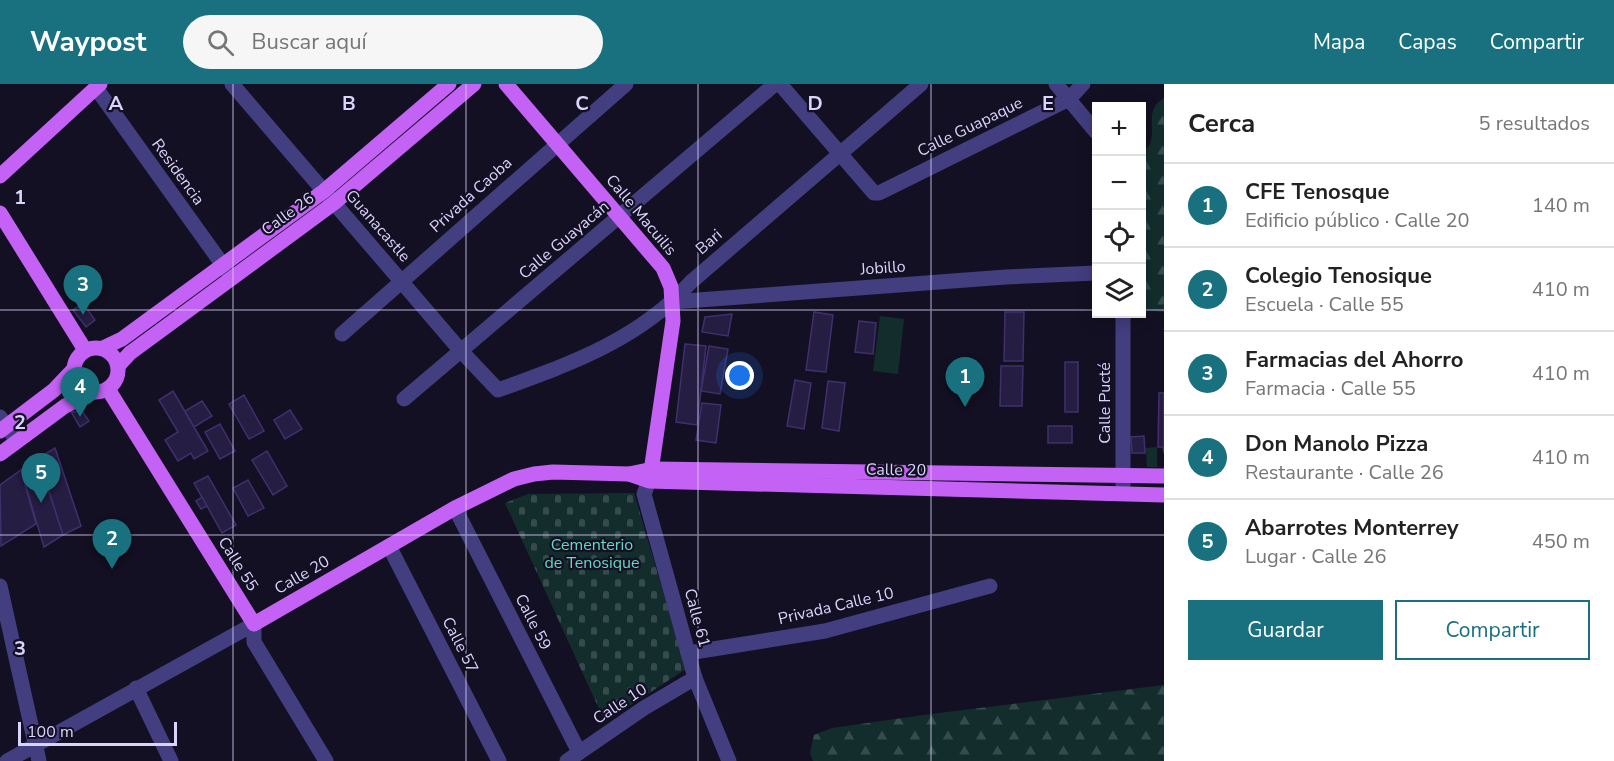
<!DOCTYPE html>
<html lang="es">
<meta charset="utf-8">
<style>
:root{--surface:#fff;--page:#f6f6f6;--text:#222;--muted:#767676;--line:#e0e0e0;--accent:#19707e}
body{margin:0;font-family:"Nunito Sans",sans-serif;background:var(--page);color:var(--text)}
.controls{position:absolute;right:18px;top:18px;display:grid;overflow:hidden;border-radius:0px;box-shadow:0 3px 15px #0003}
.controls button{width:54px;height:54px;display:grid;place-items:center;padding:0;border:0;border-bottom:2px solid var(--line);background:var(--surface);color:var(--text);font:30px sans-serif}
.scale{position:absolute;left:18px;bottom:15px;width:159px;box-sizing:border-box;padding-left:6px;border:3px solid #dad4fc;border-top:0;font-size:16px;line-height:21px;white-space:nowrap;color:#dad4fc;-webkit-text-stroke:4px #141023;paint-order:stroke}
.you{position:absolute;left:740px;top:292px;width:21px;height:21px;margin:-15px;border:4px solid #fff;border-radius:50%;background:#1a73e8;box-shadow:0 0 0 9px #1a73e833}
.badge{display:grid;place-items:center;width:39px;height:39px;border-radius:50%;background:var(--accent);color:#fff;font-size:20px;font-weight:700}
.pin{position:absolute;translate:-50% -50px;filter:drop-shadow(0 2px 3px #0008)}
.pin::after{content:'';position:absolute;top:32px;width:21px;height:18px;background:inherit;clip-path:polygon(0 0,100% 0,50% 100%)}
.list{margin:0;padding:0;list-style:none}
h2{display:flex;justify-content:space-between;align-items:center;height:78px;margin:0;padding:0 24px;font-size:26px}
h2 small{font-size:20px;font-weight:400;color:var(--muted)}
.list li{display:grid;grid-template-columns:39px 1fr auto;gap:18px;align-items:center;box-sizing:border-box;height:84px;padding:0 24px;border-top:2px solid var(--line)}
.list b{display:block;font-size:22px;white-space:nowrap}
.list p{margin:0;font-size:20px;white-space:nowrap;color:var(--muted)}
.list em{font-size:20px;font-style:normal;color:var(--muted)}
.actions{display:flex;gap:12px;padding:18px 24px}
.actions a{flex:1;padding:14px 0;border:2px solid var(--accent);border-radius:0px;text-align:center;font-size:21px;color:var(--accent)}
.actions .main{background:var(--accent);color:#fff}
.icon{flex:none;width:33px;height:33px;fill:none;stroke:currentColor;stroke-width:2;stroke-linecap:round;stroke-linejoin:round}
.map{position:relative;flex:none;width:1164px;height:677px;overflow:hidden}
header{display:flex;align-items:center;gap:36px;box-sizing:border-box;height:84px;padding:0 30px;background:var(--accent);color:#fff}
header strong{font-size:28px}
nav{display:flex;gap:33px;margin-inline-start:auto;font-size:21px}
.search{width:420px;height:54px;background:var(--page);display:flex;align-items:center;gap:15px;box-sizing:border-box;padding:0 21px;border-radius:33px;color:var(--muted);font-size:22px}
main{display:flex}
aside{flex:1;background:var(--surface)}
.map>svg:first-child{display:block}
.grass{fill:#132d2d}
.forest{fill:url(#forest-firs)}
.cemetery{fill:url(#cemetery-stones)}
.building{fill:#261d43;stroke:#3f306d;stroke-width:1.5}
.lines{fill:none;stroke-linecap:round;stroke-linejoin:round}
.minor{stroke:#423e7f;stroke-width:15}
.major{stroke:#c462f5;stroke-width:15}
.grid{fill:none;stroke:#dad4fc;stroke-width:1.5;stroke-opacity:0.55}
.labels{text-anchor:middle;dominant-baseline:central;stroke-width:4.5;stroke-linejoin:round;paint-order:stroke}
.street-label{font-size:16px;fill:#dad4fc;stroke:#141023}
.park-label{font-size:16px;fill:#65d8bf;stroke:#141023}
.grid-label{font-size:20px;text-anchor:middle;font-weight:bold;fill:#dad4fc;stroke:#141023;stroke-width:4.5;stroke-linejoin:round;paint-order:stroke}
</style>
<header>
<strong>Waypost</strong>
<div class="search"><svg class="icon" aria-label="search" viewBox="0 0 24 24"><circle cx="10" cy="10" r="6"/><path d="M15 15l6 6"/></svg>Buscar aquí</div>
<nav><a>Mapa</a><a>Capas</a><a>Compartir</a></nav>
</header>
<main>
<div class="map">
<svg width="1164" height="677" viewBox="0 0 1164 677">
<defs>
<pattern id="forest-firs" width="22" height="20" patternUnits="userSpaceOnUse" patternTransform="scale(1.5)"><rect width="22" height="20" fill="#132d2d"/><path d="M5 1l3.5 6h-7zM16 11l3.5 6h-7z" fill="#354b4c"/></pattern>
<pattern id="cemetery-stones" width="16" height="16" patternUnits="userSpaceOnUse" patternTransform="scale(1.5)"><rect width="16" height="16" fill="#132d2d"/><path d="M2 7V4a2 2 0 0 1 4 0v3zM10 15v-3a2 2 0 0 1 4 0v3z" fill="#354b4c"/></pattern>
</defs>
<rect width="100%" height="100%" fill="#141023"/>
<g class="grass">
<polygon points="880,232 904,235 898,290 873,287"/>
<polygon points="1157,363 1157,383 1147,383 1146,364"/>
</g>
<g class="forest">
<path d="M1164,14V228L1142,226V69C1164,53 1139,29 1164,14Z"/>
<polygon points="1164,601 1164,677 813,677 810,669 814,651 832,644 931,630"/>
</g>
<polygon class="cemetery" points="634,409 686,585 605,638 505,419 528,410"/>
<g class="building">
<polygon points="83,219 95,236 86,243 73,226"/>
<polygon points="814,228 833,231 826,288 806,286"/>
<polygon points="1005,228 1024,228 1023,277 1004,277"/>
<polygon points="732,230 728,252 702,248 705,233"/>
<polygon points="859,237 876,239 873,270 855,268"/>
<polygon points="685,260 706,262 697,341 676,338"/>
<polygon points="709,262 728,265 720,310 701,307"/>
<rect x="1065" y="278" width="13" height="50"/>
<polygon points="1001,282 1023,282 1022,322 1000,322"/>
<polygon points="795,296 811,299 804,345 787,342"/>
<polygon points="828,297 845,299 839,347 822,344"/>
<polygon points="173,307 208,367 194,375 191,369 178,377 165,356 178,348 159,316"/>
<polygon points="1159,309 1164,309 1164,369 1163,363 1158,363"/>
<polygon points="244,311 264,347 249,355 229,320"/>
<polygon points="202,317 212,332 194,343 185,327"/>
<polygon points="702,319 721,321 716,359 696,356"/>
<polygon points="290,326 302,345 285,355 274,336"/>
<polygon points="82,327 89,337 80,343 71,328"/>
<polygon points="220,340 235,367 220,375 205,348"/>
<rect x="1048" y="342" width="24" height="17"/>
<polygon points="1144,352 1145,369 1132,369 1131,353"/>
<polygon points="55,364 81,442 63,451 38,374"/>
<polygon points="267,367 287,402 273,411 252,376"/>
<polygon points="38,374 63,451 44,463 21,386"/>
<polygon points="21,386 36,440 1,462 0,401"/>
<polygon points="208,392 236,441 222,449 194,399"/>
<polygon points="248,396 264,424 248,432 233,404"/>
<polygon points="202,413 207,422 201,425 196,417"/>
</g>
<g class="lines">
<g class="minor">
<path d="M232,0L461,267L498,306C570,280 639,256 691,198L921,0"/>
<polyline points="780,0 874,109 879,109 1069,15 1083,0"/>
<polyline points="1056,0 1096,48"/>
<polyline points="96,4 230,191"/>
<polyline points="672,218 1006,193 1096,189"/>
<polyline points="342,250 626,0"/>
<polyline points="404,315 775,0"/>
<polyline points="0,333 17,357"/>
<polyline points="649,397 644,410 695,594 729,677"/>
<polyline points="1123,409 1123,230"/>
<polyline points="455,424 579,668"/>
<polyline points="389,462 499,677"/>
<polyline points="0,502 39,677"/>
<polyline points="688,569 825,547 990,502"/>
<polyline points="136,604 171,677"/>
<polyline points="7,677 254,540 254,558 326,677"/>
<polyline points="567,677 644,624 695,594"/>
</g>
<g class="major">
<polyline points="506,0 663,184 671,203 673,237 650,394"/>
<polyline points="0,92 100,0"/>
<polyline points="0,129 85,266"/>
<circle cx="96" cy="286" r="22"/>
<polyline points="103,264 122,255 324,107 449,0"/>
<polyline points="118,282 130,269 334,119 474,0"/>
<polyline points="108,305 254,540 455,424 514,395 534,390 553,388 629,390 653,385 1164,392"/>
<polyline points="0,347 54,306 74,285"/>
<polyline points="0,370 65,322 93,308"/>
<polyline points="629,390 649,397 1164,411"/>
</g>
</g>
<path class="grid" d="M233,0V677M466,0V677M698,0V677M931,0V677M0,226H1096M1142,226H1164M0,451H1164"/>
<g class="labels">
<g class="street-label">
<text transform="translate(970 43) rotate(-26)">Calle Guapaque</text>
<text transform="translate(178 88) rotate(54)">Residencia</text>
<text transform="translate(471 111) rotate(-42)">Privada Caoba</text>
<text transform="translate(288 130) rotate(-36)">Calle 26</text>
<text transform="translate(641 131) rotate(50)">Calle Macuilis</text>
<text transform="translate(378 142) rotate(49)">Guanacastle</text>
<text transform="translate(564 156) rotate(-40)">Calle Guayacán</text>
<text transform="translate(709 158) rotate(-41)">Bari</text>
<text transform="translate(883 184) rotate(-4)">Jobillo</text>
<text transform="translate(1105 319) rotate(-90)">Calle Pucté</text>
<text transform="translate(896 386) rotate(1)">Calle 20</text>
<text transform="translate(238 480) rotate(58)">Calle 55</text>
<text transform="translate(302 491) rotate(-30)">Calle 20</text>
<text transform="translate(836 522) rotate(-13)">Privada Calle 10</text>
<text transform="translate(697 534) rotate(75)">Calle 61</text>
<text transform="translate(533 538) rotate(63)">Calle 59</text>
<text transform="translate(460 561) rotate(63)">Calle 57</text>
<text transform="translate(620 620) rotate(-33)">Calle 10</text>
</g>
<g class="park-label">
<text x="592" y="461">Cementerio<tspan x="592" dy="18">de Tenosique</tspan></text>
</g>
</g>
<g class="grid-label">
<text x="116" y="26">A</text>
<text x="349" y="26">B</text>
<text x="582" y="26">C</text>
<text x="815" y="26">D</text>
<text x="1048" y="26">E</text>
<text x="20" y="120">1</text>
<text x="20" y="345">2</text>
<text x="20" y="571">3</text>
</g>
</svg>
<div class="controls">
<button>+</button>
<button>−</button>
<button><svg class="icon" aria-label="locate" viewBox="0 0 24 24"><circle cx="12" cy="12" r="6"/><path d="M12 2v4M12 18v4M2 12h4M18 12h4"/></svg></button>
<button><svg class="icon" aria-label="layers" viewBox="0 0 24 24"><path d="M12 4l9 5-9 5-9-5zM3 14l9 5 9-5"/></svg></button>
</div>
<div class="scale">100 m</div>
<div class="you"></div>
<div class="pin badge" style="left:965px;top:323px">1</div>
<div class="pin badge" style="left:112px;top:485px">2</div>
<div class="pin badge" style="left:83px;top:231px">3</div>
<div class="pin badge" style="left:80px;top:333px">4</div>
<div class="pin badge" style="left:41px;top:419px">5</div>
</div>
<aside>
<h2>Cerca<small>5 resultados</small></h2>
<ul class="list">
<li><span class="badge">1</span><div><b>CFE Tenosque</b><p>Edificio público · Calle 20</p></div><em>140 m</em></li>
<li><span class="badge">2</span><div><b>Colegio Tenosique</b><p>Escuela · Calle 55</p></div><em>410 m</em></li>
<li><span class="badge">3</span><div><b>Farmacias del Ahorro</b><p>Farmacia · Calle 55</p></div><em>410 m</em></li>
<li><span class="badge">4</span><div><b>Don Manolo Pizza</b><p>Restaurante · Calle 26</p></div><em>410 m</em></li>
<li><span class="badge">5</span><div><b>Abarrotes Monterrey</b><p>Lugar · Calle 26</p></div><em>450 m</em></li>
</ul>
<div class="actions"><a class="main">Guardar</a><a>Compartir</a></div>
</aside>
</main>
